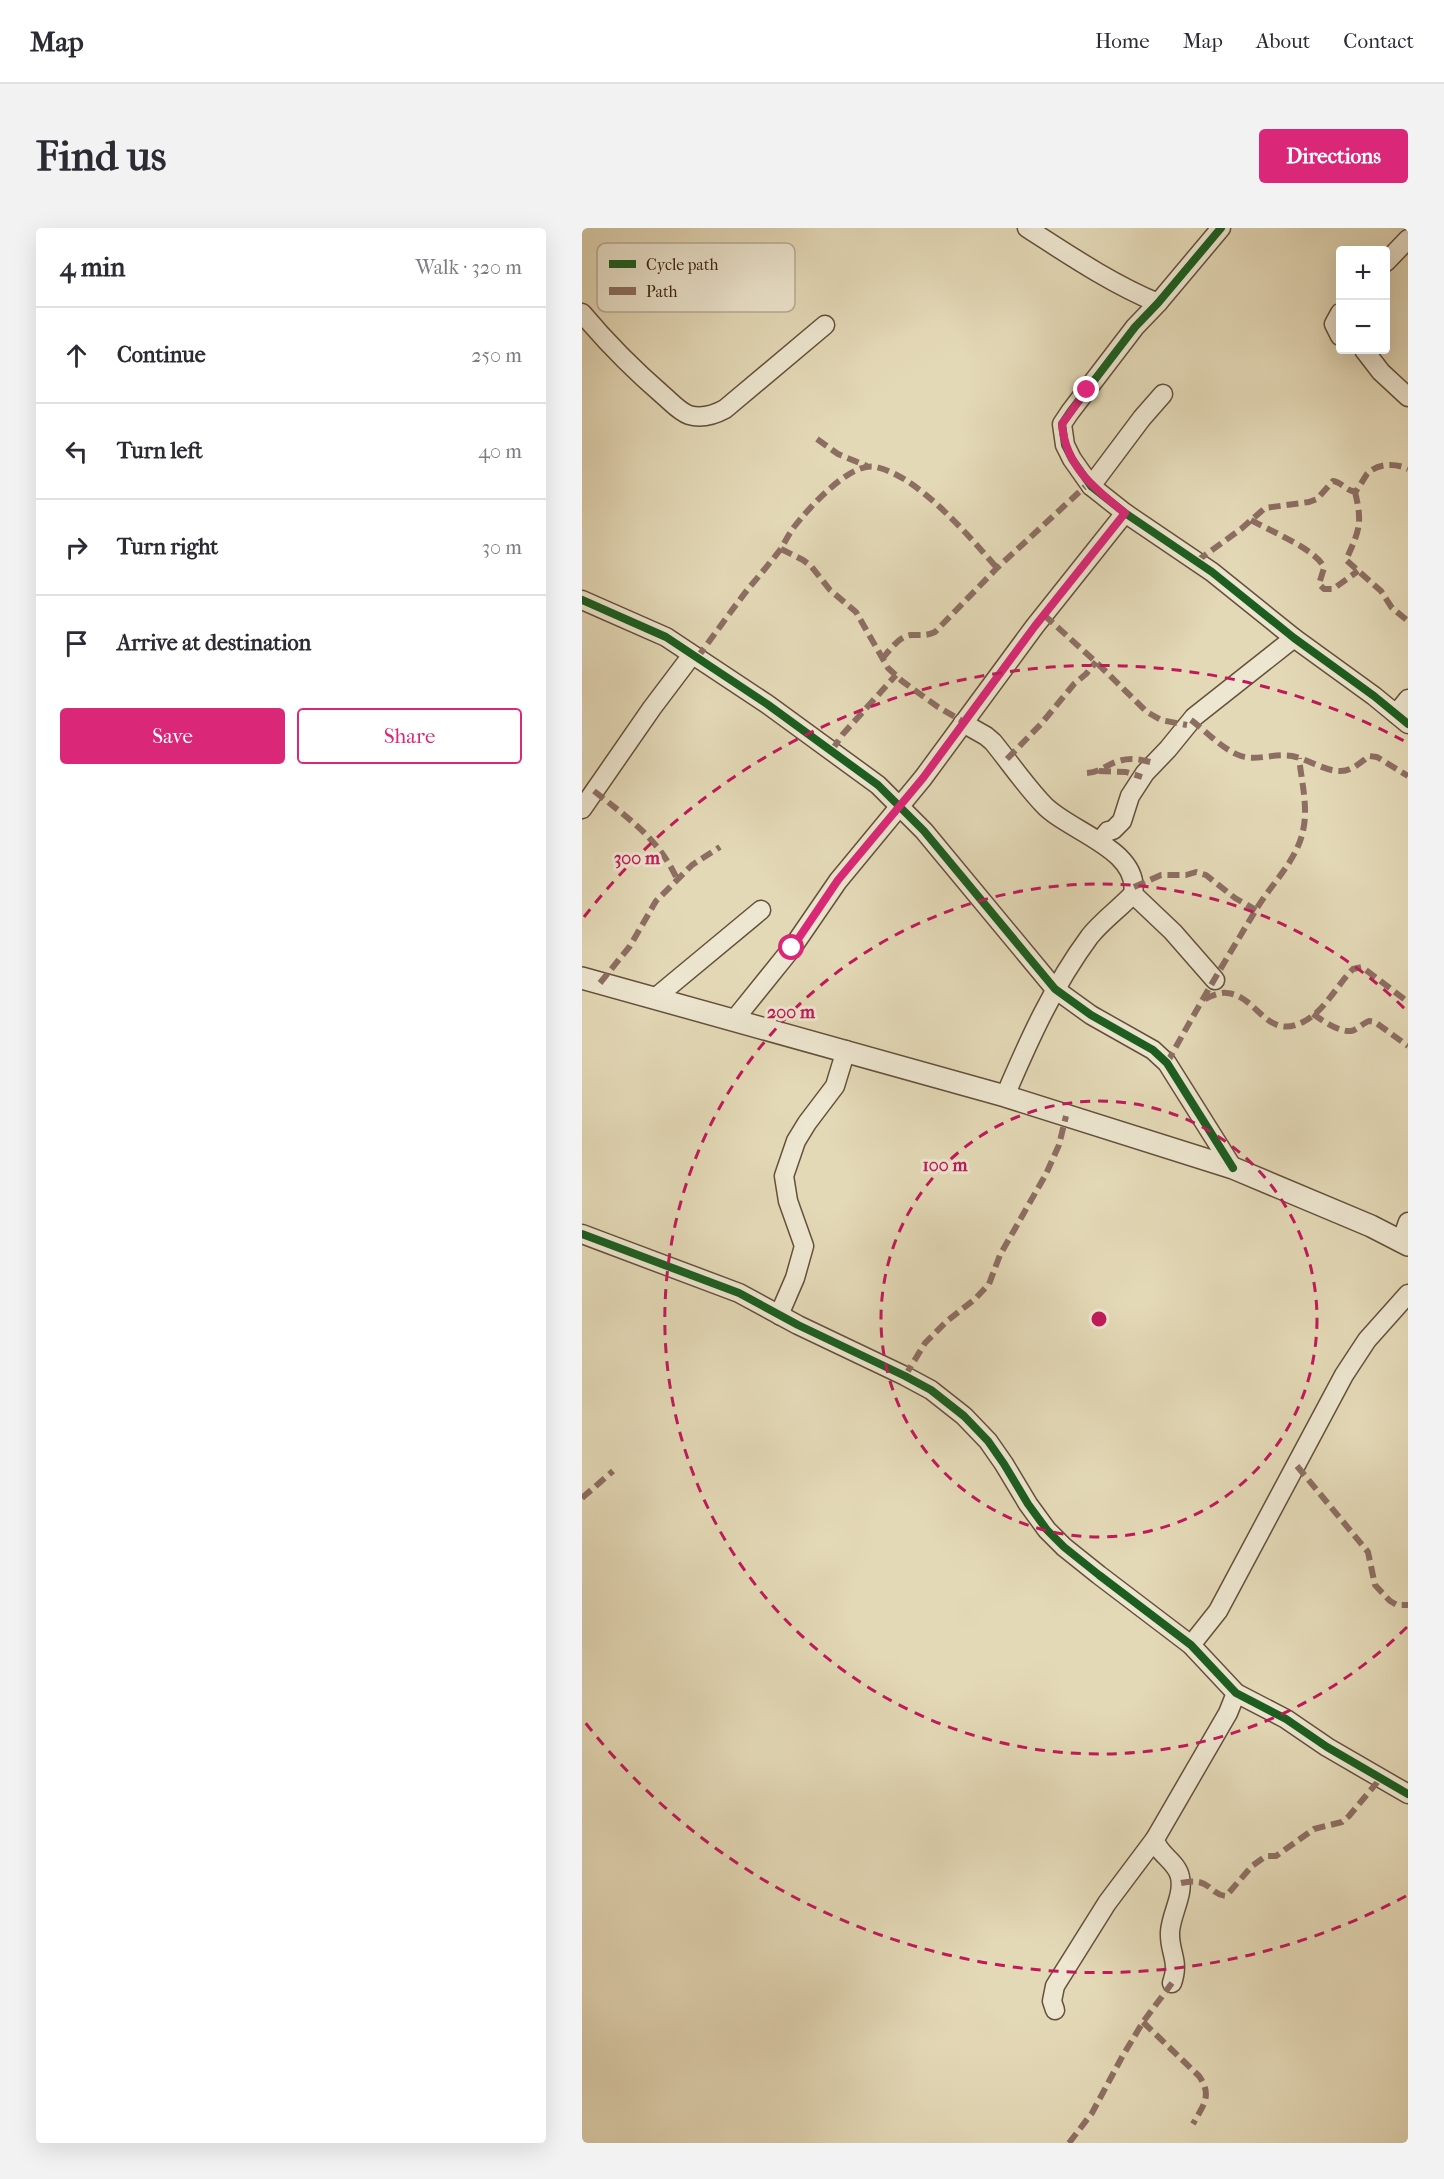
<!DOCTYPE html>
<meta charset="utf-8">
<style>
:root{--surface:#fff;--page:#f2f2f3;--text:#2b2b33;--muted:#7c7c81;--line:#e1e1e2;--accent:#db2777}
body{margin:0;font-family:"IM FELL French Canon",serif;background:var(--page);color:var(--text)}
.controls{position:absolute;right:18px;top:18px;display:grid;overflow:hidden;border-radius:6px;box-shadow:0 6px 24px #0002}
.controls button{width:54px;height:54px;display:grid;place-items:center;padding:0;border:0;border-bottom:2px solid var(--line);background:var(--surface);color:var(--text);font:30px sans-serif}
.stop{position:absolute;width:18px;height:18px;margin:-14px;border:4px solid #db2777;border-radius:50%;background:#fff}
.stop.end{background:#db2777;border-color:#fff;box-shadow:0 2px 6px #0008}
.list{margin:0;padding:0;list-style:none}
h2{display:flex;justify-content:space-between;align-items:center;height:78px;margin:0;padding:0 24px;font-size:26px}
h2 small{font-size:20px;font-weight:400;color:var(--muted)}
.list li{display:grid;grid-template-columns:39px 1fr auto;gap:18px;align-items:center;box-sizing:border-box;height:96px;padding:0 24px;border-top:2px solid var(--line)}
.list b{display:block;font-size:22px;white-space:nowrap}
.list em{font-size:20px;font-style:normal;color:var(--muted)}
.actions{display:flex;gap:12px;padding:18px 24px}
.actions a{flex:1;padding:14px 0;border:2px solid var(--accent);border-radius:6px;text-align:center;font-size:21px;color:var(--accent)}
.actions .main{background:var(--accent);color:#fff}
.icon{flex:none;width:33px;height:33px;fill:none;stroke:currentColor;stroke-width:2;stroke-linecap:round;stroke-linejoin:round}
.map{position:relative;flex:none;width:826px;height:1915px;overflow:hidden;border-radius:6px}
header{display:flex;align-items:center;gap:36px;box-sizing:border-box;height:84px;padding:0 30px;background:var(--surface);border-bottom:2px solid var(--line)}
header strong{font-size:28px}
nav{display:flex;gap:33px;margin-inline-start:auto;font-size:21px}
.intro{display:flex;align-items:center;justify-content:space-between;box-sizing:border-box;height:144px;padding:0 36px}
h1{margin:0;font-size:42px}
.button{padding:15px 27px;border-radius:6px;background:var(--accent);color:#fff;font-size:21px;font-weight:700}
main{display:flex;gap:36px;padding:0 36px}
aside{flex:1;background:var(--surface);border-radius:6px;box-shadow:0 6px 24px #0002}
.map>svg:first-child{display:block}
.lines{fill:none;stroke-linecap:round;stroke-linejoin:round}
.minor-casing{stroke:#64503b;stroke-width:21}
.tertiary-casing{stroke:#64503b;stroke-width:24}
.minor{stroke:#ede6d0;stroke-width:18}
.tertiary{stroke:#ede6d0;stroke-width:21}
.quiet{stroke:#8d6e63;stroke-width:6;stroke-dasharray:12 6;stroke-linecap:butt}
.cycleway-casing{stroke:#ede6d0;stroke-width:11}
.cycleway{stroke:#1b5e20;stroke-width:8}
.route{stroke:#db2777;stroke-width:8}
.ring{fill:none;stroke:#c2185b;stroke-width:3;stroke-dasharray:10 8}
.key{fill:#ede6d0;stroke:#b7ac97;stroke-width:1.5}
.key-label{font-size:16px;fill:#3a2312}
.centre{fill:#c2185b;stroke:#ede6d0;stroke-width:3}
.ring-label{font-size:18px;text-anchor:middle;font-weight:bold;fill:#c2185b;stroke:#ede6d0;stroke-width:6;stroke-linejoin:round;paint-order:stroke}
</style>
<header>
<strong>Map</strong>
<nav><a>Home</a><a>Map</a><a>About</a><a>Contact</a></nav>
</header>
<div class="intro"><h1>Find us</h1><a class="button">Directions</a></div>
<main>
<aside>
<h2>4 min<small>Walk · 320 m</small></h2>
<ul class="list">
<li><svg class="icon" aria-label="ahead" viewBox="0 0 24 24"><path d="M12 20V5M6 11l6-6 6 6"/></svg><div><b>Continue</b></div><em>250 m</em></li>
<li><svg class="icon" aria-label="left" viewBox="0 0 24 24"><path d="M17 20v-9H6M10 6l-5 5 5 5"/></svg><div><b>Turn left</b></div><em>40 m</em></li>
<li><svg class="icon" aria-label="right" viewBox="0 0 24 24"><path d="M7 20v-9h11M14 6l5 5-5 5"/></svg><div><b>Turn right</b></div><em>30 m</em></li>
<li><svg class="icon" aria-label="arrive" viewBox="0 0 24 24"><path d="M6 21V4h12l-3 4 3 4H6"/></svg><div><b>Arrive at destination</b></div></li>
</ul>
<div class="actions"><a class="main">Save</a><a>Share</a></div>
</aside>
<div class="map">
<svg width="826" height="1915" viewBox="0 0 826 1915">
<rect width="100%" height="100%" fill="#e4d9b7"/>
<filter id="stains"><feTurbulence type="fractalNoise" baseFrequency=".00333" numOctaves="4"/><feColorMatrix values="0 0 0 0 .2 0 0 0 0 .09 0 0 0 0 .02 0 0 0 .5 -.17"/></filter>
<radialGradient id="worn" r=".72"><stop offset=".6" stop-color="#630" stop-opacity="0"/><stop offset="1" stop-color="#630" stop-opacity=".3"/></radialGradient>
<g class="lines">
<g class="minor-casing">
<g id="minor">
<path d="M445,0C487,27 530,56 576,75"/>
<polyline points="639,0 576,75 553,99 488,184 480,196 483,217 490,231 509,258 543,285 630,344 712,410 792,468 826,496"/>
<polyline points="804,34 826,11"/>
<path d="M0,85C25,115 52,142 82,168C89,174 98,184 107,187C120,191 132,187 143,181L243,97"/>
<polyline points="758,85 752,96 758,108"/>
<polyline points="782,122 799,144 826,169"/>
<polyline points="509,258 560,190 581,166"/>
<polyline points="0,372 84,409 185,476 296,557 342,603 473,761 509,787 571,822 585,835 651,940"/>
<polyline points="814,486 826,471"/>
<path d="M381,495L404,508L411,514C428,535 443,557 461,576C485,603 559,621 551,666C537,681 521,692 508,708C471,758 447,812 423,868"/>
<polyline points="0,581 70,480 110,427"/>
<polyline points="518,613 526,603 531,602 540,593 548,568 563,545 586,521 612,489 712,410"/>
<polyline points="551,666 591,704 633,752"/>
<polyline points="73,770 179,682"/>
<polyline points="152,792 210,720 256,653 341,550 453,398 543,285"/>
<polyline points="0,1006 157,1065 216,1097 323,1148 349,1162 382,1188 406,1213 422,1236 446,1276 465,1302 482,1319 517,1347 609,1417 654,1465 704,1491 745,1519 826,1566"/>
<polyline points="819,1014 826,994"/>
<polyline points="197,1087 213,1050 222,1018 206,973 202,948 214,913 225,895 253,858 264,822"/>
<polyline points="609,1417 636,1383 762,1147 785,1112 826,1066"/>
<path d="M590,1755C598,1732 587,1725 588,1704C589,1686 602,1667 598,1649C595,1633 575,1626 573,1611L646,1485L654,1465"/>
<polyline points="473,1782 470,1773 473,1758 525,1675 573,1611"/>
</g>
</g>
<g class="tertiary-casing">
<polyline id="tertiary" points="0,750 423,868 651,940 789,998 826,1017"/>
</g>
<use href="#minor" class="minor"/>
<use href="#tertiary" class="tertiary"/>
<g class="quiet">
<polyline points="235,211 256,226 285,238"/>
<path d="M773,264C781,296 777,303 764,332L799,363L810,380L826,393"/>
<path d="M669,292C686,302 736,322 742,340L737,356L742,361H751L776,343"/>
<polyline points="199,321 221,332 229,338 248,362 274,384 306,440 320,453 356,479 382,494"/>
<path d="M615,333L659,301L683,280L727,274L735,271L751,253C760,254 766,265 774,263C778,258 781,252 785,246C795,235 814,235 826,241"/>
<polyline points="462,387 514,434 565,484 579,492 605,497"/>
<path d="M115,430C132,407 149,383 166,361C177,348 188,335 198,322C203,314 207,306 212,299C227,280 268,233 294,239C336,248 387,308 415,340"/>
<path d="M300,431C308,422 317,408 329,407C338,407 345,408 353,404L415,340L507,255"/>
<path d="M609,492C624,503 641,522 659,528C675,533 693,525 710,528C725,531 745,544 759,543C770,543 779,534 787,528L795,529L826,548"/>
<polyline points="250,522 261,506 314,447"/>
<polyline points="425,531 459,496 492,456 504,446 514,434"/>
<polyline points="517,543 544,544 560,549"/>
<path d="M505,545C519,544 525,536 537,533C549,529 561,532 572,535"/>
<path d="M12,563C46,590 77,611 95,651"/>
<polyline points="552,659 579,647 604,647 614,644 624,647 653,670 674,682"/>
<polyline points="18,755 48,718 74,673 110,637 138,619"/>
<path d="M623,771C629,768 638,764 645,765C675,767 684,813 721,794C742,784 755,757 771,741L780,739L826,774"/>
<path d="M731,786C741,793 757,804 769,803C775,802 781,795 787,793L793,794L826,818"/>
<path d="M585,835C614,782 645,729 677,677C691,655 713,633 720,607C727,582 720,556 717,530"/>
<polyline points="323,1148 343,1115 365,1093 393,1071 407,1056 418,1027 464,946 477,917 484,888"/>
<polyline points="715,1238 786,1324 793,1357 808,1373 815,1377 826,1377"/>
<polyline points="0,1270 31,1243"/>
<path d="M599,1655C629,1648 626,1666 644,1668L670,1638L684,1628H694L732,1601L760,1594L767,1588L798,1551"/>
<path d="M561,1794L617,1848C631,1868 621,1877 611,1896"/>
<polyline points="487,1915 510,1885 540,1829 561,1794 590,1755"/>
</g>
<g class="cycleway-casing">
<g id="cycleway">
<polyline points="639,0 576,75 553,99 488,184 480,196 483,217 490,231 509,258 543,285 630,344 712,410 792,468 826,496"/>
<polyline points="0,372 84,409 185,476 296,557 342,603 473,761 509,787 571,822 585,835 651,940"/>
<polyline points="0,1006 157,1065 216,1097 323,1148 349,1162 382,1188 406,1213 422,1236 446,1276 465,1302 482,1319 517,1347 609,1417 654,1465 704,1491 745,1519 826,1566"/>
</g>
</g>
<use href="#cycleway" class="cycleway"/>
</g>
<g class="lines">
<path class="route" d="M210,720L256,652L341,550L453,398L543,285C513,261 483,238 480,196L505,162"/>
</g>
<g class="ring">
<circle cx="517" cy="1091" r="218"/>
<path d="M825 1399A435 435 0 1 1 825 783"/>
<path d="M824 1668A653 653 0 0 1 2 1493M2 689A653 653 0 0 1 824 514"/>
</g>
<rect x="15" y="15" width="198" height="69" rx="9" class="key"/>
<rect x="27" y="32" width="27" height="8" fill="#1b5e20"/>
<rect x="27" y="59" width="27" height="8" fill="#8d6e63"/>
<g class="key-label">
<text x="64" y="42">Cycle path</text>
<text x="64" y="69">Path</text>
</g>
<circle cx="517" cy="1091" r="9" class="centre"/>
<g class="ring-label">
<text x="55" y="636">300 m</text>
<text x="209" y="790">200 m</text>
<text x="363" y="943">100 m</text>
</g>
<rect width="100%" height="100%" filter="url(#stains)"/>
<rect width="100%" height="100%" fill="url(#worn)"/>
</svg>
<div class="controls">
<button>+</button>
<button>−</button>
</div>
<div class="stop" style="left:210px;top:720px"></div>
<div class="stop end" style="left:505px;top:162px"></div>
</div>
</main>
